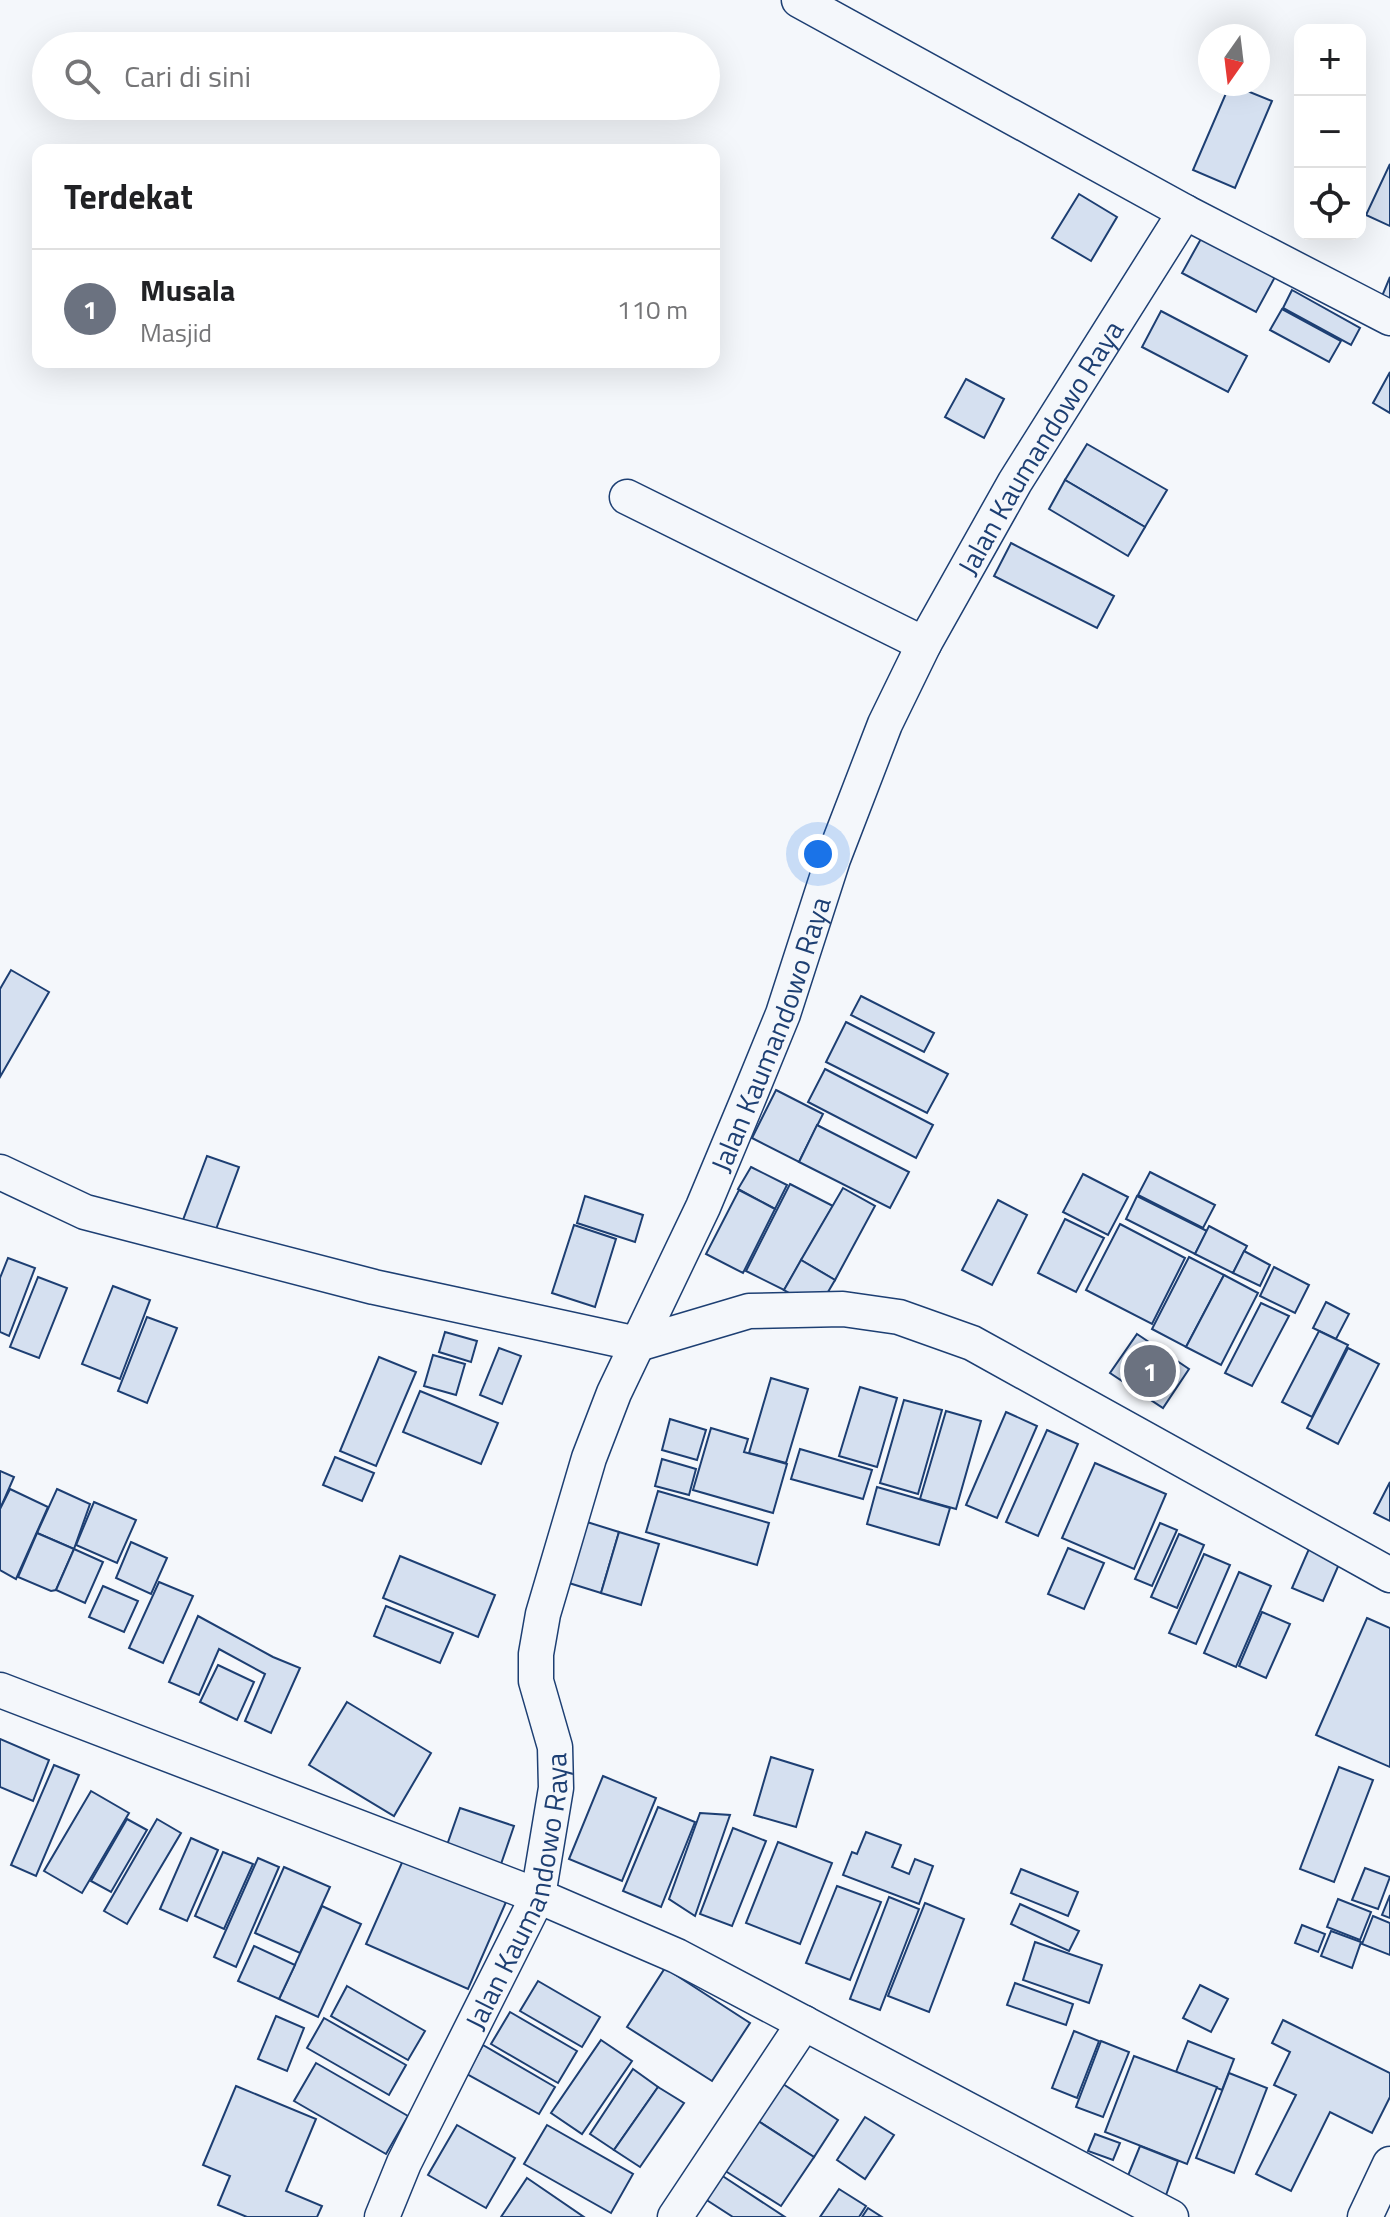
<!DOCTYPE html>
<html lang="id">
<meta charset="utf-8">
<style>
:root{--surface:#fff;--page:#f2f2f2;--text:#202124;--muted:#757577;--line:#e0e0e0;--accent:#ea580c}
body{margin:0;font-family:"Titillium Web",sans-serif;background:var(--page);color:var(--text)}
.controls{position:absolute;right:24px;top:24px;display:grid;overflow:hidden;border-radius:16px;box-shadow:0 8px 32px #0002}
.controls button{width:72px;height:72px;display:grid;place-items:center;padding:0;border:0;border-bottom:2px solid var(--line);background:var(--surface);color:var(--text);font:40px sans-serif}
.compass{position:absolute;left:1198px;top:24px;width:72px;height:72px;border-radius:50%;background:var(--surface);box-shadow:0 8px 32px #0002;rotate:194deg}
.you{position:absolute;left:818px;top:854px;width:28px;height:28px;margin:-20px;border:6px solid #fff;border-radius:50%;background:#1a73e8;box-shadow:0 0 0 12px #1a73e833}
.badge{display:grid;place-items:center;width:52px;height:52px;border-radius:50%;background:var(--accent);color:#fff;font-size:26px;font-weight:700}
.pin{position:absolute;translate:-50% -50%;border:4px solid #fff;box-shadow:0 2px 8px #0006}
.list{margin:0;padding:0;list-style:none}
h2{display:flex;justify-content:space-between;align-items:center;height:104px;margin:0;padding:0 32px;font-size:34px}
h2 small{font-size:26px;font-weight:400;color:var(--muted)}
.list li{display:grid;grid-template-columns:52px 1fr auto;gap:24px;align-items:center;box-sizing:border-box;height:120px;padding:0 32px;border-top:2px solid var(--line)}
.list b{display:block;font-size:30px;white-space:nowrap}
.list p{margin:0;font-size:26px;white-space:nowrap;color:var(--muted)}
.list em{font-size:26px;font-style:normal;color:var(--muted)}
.icon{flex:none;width:44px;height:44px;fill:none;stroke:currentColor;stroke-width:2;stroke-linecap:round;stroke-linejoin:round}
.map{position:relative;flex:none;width:1390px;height:2217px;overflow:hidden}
.search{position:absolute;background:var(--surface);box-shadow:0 8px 32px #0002;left:32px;top:32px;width:688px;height:88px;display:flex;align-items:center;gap:20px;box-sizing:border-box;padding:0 28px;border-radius:44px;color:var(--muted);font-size:30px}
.panel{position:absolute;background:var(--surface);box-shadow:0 8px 32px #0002;left:32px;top:144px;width:688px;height:224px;border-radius:16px}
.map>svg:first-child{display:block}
.building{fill:#d5e0f0;stroke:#1d3f73;stroke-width:2}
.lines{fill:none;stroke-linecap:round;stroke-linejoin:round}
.street-casing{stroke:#1d3f73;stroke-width:37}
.street{stroke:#f4f7fb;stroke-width:34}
.labels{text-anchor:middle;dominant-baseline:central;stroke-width:6;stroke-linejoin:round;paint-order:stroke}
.street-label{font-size:28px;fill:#1d3f73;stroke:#f4f7fb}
</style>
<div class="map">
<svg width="1390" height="2217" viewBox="0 0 1390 2217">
<rect width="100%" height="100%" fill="#f4f7fb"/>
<g class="building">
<polygon points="1230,84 1272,101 1235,188 1193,170"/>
<polygon points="1390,164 1390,226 1366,215"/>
<polygon points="1079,194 1117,217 1091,261 1052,238"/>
<polygon points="1202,237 1275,277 1256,312 1182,273"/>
<polygon points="1390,277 1390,305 1380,301"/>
<polygon points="1292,290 1360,328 1351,345 1283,308"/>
<polygon points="1282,309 1341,341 1329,362 1270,330"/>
<polygon points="1161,311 1247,356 1228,392 1142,347"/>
<polygon points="1390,372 1390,413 1373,403"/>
<polygon points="966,379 1004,399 984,438 945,417"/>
<polygon points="1087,444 1167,490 1145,527 1065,480"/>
<polygon points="1065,480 1145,527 1128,556 1049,509"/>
<polygon points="1011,543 1114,596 1097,628 994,576"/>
<polygon points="11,970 49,992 0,1077 0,989"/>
<polygon points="861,996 934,1033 924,1052 851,1015"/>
<polygon points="846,1022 948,1074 927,1113 826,1062"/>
<polygon points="825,1069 933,1125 916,1158 808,1102"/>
<polygon points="776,1090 823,1114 799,1162 752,1138"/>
<polygon points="817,1125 909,1172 890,1208 799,1162"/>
<polygon points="207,1156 239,1167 215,1232 183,1220"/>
<polygon points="751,1167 787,1185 775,1209 738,1189"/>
<polygon points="1150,1172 1215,1205 1203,1228 1138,1195"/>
<polygon points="1083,1174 1128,1197 1108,1235 1063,1212"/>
<polygon points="790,1184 833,1206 784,1290 746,1271"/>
<polygon points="843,1188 875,1206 835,1280 801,1260"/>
<polygon points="739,1190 775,1209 743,1273 706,1254"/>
<polygon points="585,1196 643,1215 635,1242 577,1223"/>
<polygon points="1137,1196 1207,1231 1195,1254 1126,1219"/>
<polygon points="998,1200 1027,1215 992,1285 962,1270"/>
<polygon points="1065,1219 1104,1238 1076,1292 1038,1273"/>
<polygon points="1120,1224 1185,1258 1152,1324 1086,1290"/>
<polygon points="574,1225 616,1239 595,1307 552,1293"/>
<polygon points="1209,1226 1247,1246 1233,1273 1195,1254"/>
<polygon points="1244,1251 1270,1265 1260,1286 1233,1273"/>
<polygon points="1189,1257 1224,1275 1186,1347 1152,1329"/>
<polygon points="8,1258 35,1268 9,1336 0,1332 0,1278"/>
<polygon points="801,1260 835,1280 818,1309 784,1290"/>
<polygon points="1274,1267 1309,1285 1295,1313 1260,1296"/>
<polygon points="1224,1275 1258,1293 1221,1365 1186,1347"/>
<polygon points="38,1277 67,1288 39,1358 10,1347"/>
<polygon points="113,1286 150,1300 120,1379 82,1364"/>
<polygon points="1326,1302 1349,1314 1336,1339 1313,1328"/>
<polygon points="1261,1303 1289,1316 1252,1386 1225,1373"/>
<polygon points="147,1317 177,1328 147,1403 118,1391"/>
<polygon points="1319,1331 1348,1345 1312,1417 1282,1402"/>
<polygon points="445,1332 477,1341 471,1362 439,1352"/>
<polygon points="1137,1334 1189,1369 1163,1408 1110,1373"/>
<polygon points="499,1348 521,1356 502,1404 480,1395"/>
<polygon points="1348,1348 1379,1364 1338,1444 1307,1428"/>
<polygon points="433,1355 465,1364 456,1395 424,1386"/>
<polygon points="379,1357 416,1372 376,1466 340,1451"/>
<polygon points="771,1378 808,1389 786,1463 749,1453"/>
<polygon points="860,1387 897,1398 877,1467 839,1456"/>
<polygon points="420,1391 498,1423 481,1464 403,1432"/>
<polygon points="904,1400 942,1410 918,1494 880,1483"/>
<polygon points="946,1411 981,1421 956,1509 920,1499"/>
<polygon points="1006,1412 1037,1426 997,1518 966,1505"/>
<polygon points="670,1419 706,1430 697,1460 662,1450"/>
<polygon points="711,1428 748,1439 744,1452 787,1464 773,1513 693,1490"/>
<polygon points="1047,1430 1078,1444 1038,1536 1006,1522"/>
<polygon points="800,1449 872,1470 863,1499 791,1479"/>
<polygon points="335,1457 374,1473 362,1501 323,1485"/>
<polygon points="662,1459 696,1469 689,1495 655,1486"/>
<polygon points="1095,1463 1166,1494 1134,1569 1062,1538"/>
<polygon points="0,1471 14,1477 0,1509"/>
<polygon points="1390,1482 1390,1521 1374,1513"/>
<polygon points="877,1487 950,1508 939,1545 867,1524"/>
<polygon points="10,1489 48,1507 16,1579 0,1570 0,1509"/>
<polygon points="57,1489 90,1504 74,1549 37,1533"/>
<polygon points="658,1491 769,1523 757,1565 646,1532"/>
<polygon points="94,1502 136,1520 117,1563 76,1545"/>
<polygon points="587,1522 619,1532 601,1593 569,1583"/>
<polygon points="1160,1523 1177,1530 1152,1586 1135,1579"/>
<polygon points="619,1532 659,1544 641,1605 601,1593"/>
<polygon points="37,1533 74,1549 56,1590 51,1591 18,1577"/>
<polygon points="1179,1534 1204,1545 1177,1608 1151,1597"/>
<polygon points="131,1542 167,1558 151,1594 116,1578"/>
<polygon points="1312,1542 1343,1555 1323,1601 1292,1588"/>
<polygon points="1068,1548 1104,1563 1084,1609 1048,1594"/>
<polygon points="74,1549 103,1562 85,1603 56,1590"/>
<polygon points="1204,1554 1230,1565 1196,1644 1169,1633"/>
<polygon points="400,1556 495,1595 478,1637 383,1598"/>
<polygon points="1239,1572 1271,1586 1236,1667 1204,1653"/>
<polygon points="159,1582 193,1596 163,1663 129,1648"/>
<polygon points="103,1586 138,1601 124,1632 89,1617"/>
<polygon points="386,1606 453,1633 440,1663 374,1636"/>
<polygon points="1262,1612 1290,1624 1266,1678 1239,1666"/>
<polygon points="198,1616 273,1657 300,1668 271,1733 245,1721 265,1674 219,1649 199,1695 169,1682"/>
<polygon points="1367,1618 1390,1628 1390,1767 1316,1735"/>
<polygon points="218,1665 254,1682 237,1720 200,1702"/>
<polygon points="347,1702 431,1753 394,1816 309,1765"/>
<polygon points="0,1739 49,1760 33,1801 0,1787"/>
<polygon points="771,1757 813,1770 796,1827 754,1815"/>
<polygon points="54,1765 79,1775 36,1876 11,1865"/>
<polygon points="1339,1767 1373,1780 1334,1882 1300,1869"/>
<polygon points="603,1776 656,1798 622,1881 569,1859"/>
<polygon points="91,1791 129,1813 82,1893 44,1871"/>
<polygon points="658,1807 695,1822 661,1907 623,1891"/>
<polygon points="460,1808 514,1826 500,1867 446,1848"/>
<polygon points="700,1813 730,1815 695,1916 669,1899"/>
<polygon points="127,1819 147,1830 111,1892 91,1881"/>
<polygon points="157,1819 181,1833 127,1924 104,1911"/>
<polygon points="733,1828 766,1841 732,1926 700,1914"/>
<polygon points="866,1832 901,1845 892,1867 909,1874 915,1859 933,1866 919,1904 843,1875 852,1852 857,1854"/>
<polygon points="191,1838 218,1850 187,1921 160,1909"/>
<polygon points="778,1842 832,1863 800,1944 746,1923"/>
<polygon points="223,1852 253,1864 224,1929 195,1916"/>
<polygon points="258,1858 279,1867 236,1967 214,1957"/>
<polygon points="404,1858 506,1902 468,1989 366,1944"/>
<polygon points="284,1867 330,1887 300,1953 255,1933"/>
<polygon points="1365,1868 1390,1877 1378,1909 1352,1900"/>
<polygon points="1021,1869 1078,1892 1068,1916 1011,1893"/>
<polygon points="837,1886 881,1902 850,1980 806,1963"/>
<polygon points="1390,1895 1390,1918 1382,1915"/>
<polygon points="889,1897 919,1909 880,2010 850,1999"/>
<polygon points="1338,1899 1371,1912 1360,1940 1327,1927"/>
<polygon points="925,1903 964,1919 929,2012 888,1996"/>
<polygon points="1020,1904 1079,1931 1069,1951 1011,1924"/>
<polygon points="322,1906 361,1924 318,2017 279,1999"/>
<polygon points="1373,1916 1390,1923 1390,1955 1362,1944"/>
<polygon points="1302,1925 1325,1934 1318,1952 1295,1943"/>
<polygon points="1331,1931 1361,1942 1352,1968 1321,1956"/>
<polygon points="1035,1942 1102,1965 1089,2003 1023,1980"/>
<polygon points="254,1946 295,1965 279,1999 238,1981"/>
<polygon points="665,1968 750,2023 712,2081 627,2027"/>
<polygon points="538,1981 600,2017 582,2047 520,2011"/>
<polygon points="1015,1983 1073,2004 1066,2025 1007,2005"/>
<polygon points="1200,1985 1228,1999 1211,2032 1183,2018"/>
<polygon points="347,1986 425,2031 408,2060 331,2016"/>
<polygon points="510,2012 577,2051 558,2083 491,2044"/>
<polygon points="276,2016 304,2028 287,2071 258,2059"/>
<polygon points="324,2018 406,2065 389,2095 307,2048"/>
<polygon points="1283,2020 1390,2073 1390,2097 1372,2133 1330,2112 1291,2191 1256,2174 1296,2095 1274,2085 1290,2052 1272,2043"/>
<polygon points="1074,2031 1099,2041 1077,2098 1052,2088"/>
<polygon points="601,2040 632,2061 582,2134 551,2113"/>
<polygon points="1101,2041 1129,2052 1103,2117 1076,2107"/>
<polygon points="1188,2041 1234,2059 1222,2090 1176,2072"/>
<polygon points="483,2045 555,2087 539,2114 467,2074"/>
<polygon points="1134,2056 1217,2087 1187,2164 1105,2132"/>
<polygon points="316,2063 408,2116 386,2154 294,2101"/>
<polygon points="633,2069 658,2087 614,2150 590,2134"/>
<polygon points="1229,2073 1267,2088 1234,2173 1196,2158"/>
<polygon points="780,2082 838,2120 814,2157 755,2119"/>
<polygon points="236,2086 316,2119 286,2191 322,2206 317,2217 247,2217 218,2205 230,2176 203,2165"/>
<polygon points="658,2087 684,2103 640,2167 614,2150"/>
<polygon points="752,2117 814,2157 781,2206 719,2167"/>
<polygon points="865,2117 894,2135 865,2179 837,2160"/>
<polygon points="457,2125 515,2158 486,2208 428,2175"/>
<polygon points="547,2125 633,2174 611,2213 524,2164"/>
<polygon points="1095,2134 1120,2143 1113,2160 1088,2151"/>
<polygon points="1140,2146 1178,2161 1165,2198 1125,2183"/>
<polygon points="718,2173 785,2217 733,2217 702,2197"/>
<polygon points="527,2178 584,2217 501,2217"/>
<polygon points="839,2189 866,2206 859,2217 820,2217"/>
<polygon points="868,2208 882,2217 862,2217"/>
</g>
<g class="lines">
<g class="street-casing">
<g id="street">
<polyline points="1185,212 1390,318"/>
<polyline points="627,497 924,644"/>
<polyline points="0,1172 85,1212 374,1287 638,1344 749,1311 843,1309 899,1317 972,1343 1390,1575"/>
<polyline points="0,1690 538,1896 677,1956 1171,2217"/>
<path id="s1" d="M382,2217L404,2163L538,1896L556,1788L555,1747L536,1681V1654L543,1614L589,1458L614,1393L703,1207L749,1097L783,1014L833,859L885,724L924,644L1015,482L1185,212L799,0"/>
<polyline points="675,2217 804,2023"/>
<polyline points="1365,2217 1390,2164"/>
</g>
</g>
<use href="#street" class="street"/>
</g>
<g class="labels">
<g class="street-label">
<text stroke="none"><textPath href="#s1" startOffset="1916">Jalan Kaumandowo Raya</textPath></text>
<text stroke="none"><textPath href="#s1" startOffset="1268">Jalan Kaumandowo Raya</textPath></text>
<text stroke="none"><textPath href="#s1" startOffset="356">Jalan Kaumandowo Raya</textPath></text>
</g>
</g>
</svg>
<div class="controls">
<button>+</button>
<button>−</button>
<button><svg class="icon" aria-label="locate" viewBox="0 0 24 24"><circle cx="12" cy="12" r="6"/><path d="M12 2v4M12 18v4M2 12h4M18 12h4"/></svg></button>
</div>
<svg class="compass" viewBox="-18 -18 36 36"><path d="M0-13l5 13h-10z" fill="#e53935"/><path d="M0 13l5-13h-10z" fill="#757577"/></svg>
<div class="you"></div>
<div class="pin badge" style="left:1150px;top:1371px;background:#6b7280">1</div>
<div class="search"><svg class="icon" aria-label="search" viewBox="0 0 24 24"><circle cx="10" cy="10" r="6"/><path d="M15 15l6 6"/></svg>Cari di sini</div>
<section class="panel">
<h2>Terdekat<small></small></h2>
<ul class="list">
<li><span class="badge" style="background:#6b7280">1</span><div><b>Musala</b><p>Masjid</p></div><em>110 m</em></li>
</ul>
</section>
</div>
